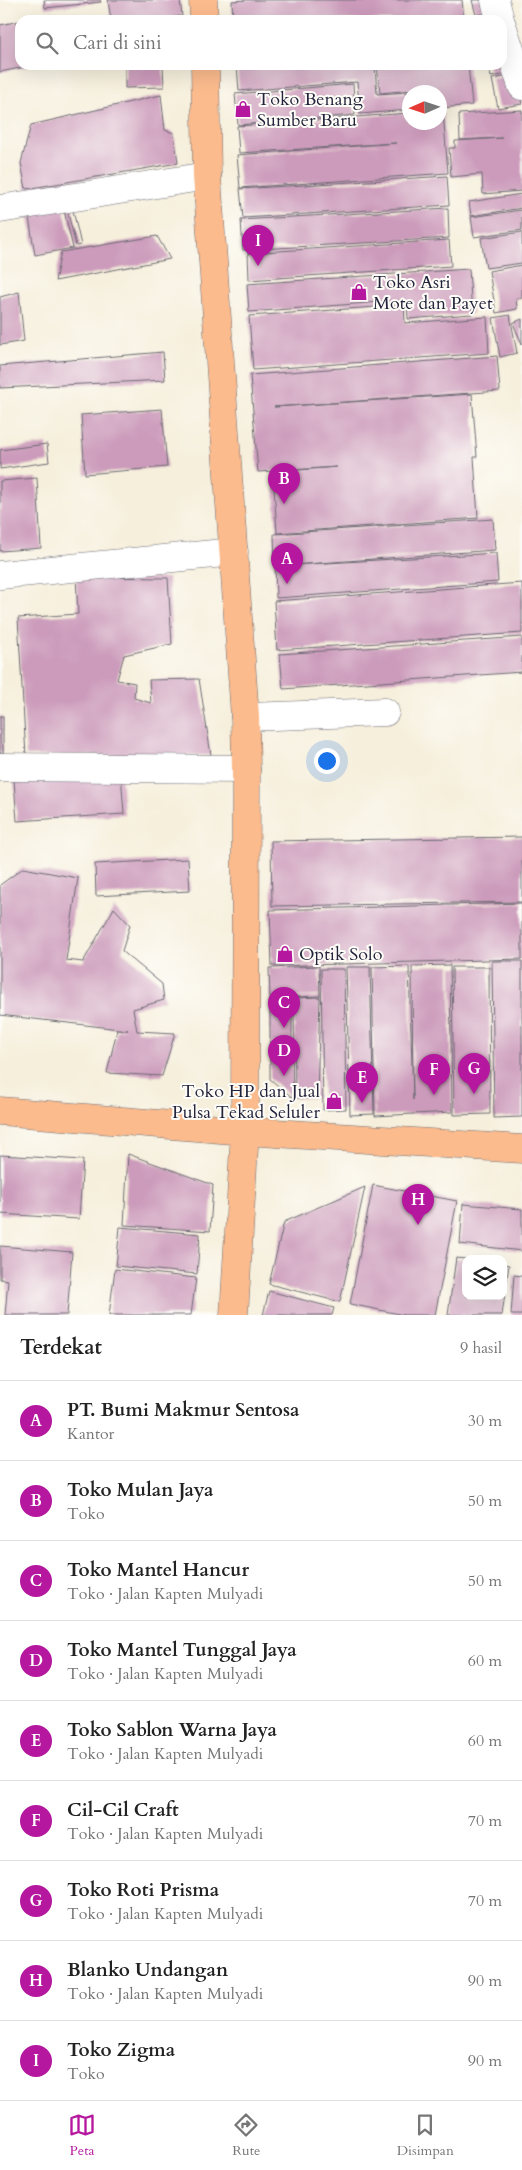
<!DOCTYPE html>
<html lang="id">
<meta charset="utf-8">
<style>
:root{--surface:#fff;--page:#f6f6f6;--text:#222;--muted:#767676;--line:#e0e0e0;--accent:#b5179e}
body{margin:0;font-family:Cardo,serif;background:var(--page);color:var(--text)}
.controls{position:absolute;right:15px;bottom:15px;display:grid;overflow:hidden;border-radius:10px;box-shadow:0 5px 20px #0002}
.controls button{width:45px;height:45px;display:grid;place-items:center;padding:0;border:0;border-bottom:1px solid var(--line);background:var(--surface);color:var(--text);font:25px sans-serif}
.compass{position:absolute;left:402px;top:85px;width:45px;height:45px;border-radius:50%;background:var(--surface);box-shadow:0 5px 20px #0002;rotate:267deg}
.you{position:absolute;left:326px;top:760px;width:18px;height:18px;margin:-12px;border:4px solid #fff;border-radius:50%;background:#1a73e8;box-shadow:0 0 0 8px #1a73e833}
.badge{display:grid;place-items:center;width:32px;height:32px;border-radius:50%;background:var(--accent);color:#fff;font-size:16px;font-weight:700}
.pin{position:absolute;translate:-50% -41px;filter:drop-shadow(0 1px 2px #0008)}
.pin::after{content:'';position:absolute;top:26px;width:18px;height:15px;background:inherit;clip-path:polygon(0 0,100% 0,50% 100%)}
.list{margin:0;padding:0;list-style:none}
h2{display:flex;justify-content:space-between;align-items:center;height:65px;margin:0;padding:0 20px;font-size:21px}
h2 small{font-size:16px;font-weight:400;color:var(--muted)}
.list li{display:grid;grid-template-columns:32px 1fr auto;gap:15px;align-items:center;box-sizing:border-box;height:80px;padding:0 20px;border-top:1px solid var(--line)}
.list b{display:block;font-size:19px;white-space:nowrap}
.list p{margin:0;font-size:16px;white-space:nowrap;color:var(--muted)}
.list em{font-size:16px;font-style:normal;color:var(--muted)}
.icon{flex:none;width:28px;height:28px;fill:none;stroke:currentColor;stroke-width:2;stroke-linecap:round;stroke-linejoin:round}
.map{position:relative;flex:none;width:522px;height:1315px;overflow:hidden}
.search{position:absolute;background:var(--surface);box-shadow:0 5px 20px #0002;left:15px;right:15px;top:15px;height:55px;display:flex;align-items:center;gap:12px;box-sizing:border-box;padding:0 18px;border-radius:15px;color:var(--muted);font-size:19px}
.sheet{height:785px;background:var(--surface)}
nav{display:flex;justify-content:space-around;align-items:center;box-sizing:border-box;height:70px;border-top:1px solid var(--line);background:var(--surface);font-size:14px;color:var(--muted)}
nav a{display:grid;justify-items:center;gap:2px}
nav .on{color:var(--accent)}
.map>svg:first-child{display:block}
.building{fill:#cc9bbb}
.lines{fill:none;stroke-linecap:round;stroke-linejoin:round}
.minor-casing{stroke:#6c6a73;stroke-width:29}
.major-casing{stroke:#6c6a73;stroke-width:29}
.minor{stroke:#fff;stroke-width:28}
.major{stroke:#fbbb8d;stroke-width:28}
.labels{text-anchor:middle;dominant-baseline:central;stroke-width:4;stroke-linejoin:round;paint-order:stroke}
.poi-label{font-size:18px;fill:#22223b;stroke:#fdfcf7;text-anchor:start}
</style>
<div class="map">
<svg width="522" height="1315" viewBox="0 0 522 1315">
<rect width="100%" height="100%" fill="#fdfcf7"/>
<filter id="ink" filterUnits="userSpaceOnUse"><feTurbulence type="fractalNoise" baseFrequency=".02" numOctaves="2"/><feDisplacementMap in="SourceGraphic" scale="10" xChannelSelector="R" yChannelSelector="G"/><feConvolveMatrix kernelMatrix="1 2 1 2 8 2 1 2 1" color-interpolation-filters="sRGB"/></filter>
<filter id="wash" filterUnits="userSpaceOnUse"><feTurbulence type="fractalNoise" baseFrequency=".0096" numOctaves="4" result="noise"/><feDisplacementMap in="SourceGraphic" scale="20" xChannelSelector="R" yChannelSelector="G"/><feGaussianBlur stdDeviation="1.12" result="paint"/><feColorMatrix in="noise" values="0 0 0 0 0 0 0 0 0 0 0 0 0 0 0 0 0 1.4 0 .05"/><feComposite in="paint" operator="in"/></filter>
<g filter="url(#wash)">
<rect width="100%" height="100%" fill="#f6efdc"/>
<g id="blocks">
<g class="building">
<polygon points="44,0 100,0 101,2 45,8"/>
<polygon points="108,0 180,0 182,16 154,20 111,20"/>
<polygon points="247,0 462,0 464,20 233,20 232,1"/>
<polygon points="472,0 492,0 495,13 476,15"/>
<polygon points="51,15 52,20 29,20 29,19"/>
<polygon points="20,21 20,65 30,66 0,72 0,25"/>
<polygon points="125,65 163,65 164,87 125,88"/>
<polygon points="237,65 375,65 377,94 409,92 409,110 360,114 357,82 239,91"/>
<polygon points="377,65 468,65 472,105 440,108 440,92 413,92 412,90 380,93"/>
<polygon points="488,65 502,65 514,73 491,77"/>
<polygon points="515,75 522,104 498,108 492,79"/>
<polygon points="353,84 355,115 238,125 235,94"/>
<polygon points="161,95 165,130 174,133 178,163 26,189 21,163 31,125"/>
<polygon points="522,110 522,191 483,194 482,174 451,177 449,148 455,148 455,141 502,138 460,140 459,114"/>
<polygon points="440,111 443,111 448,173 240,188 237,155 396,143 239,153 237,126 409,113 409,122 440,122"/>
<polygon points="447,176 449,205 243,218 240,189"/>
<polygon points="522,194 522,208 471,216 469,202"/>
<polygon points="71,202 81,245 76,246 66,205"/>
<polygon points="63,206 73,248 35,255 28,211"/>
<polygon points="448,208 449,238 243,250 241,220"/>
<polygon points="522,210 522,230 474,237 471,217"/>
<polygon points="522,232 522,263 486,268 481,238"/>
<polygon points="157,236 170,259 55,281 61,252"/>
<polygon points="449,240 451,266 249,280 248,253"/>
<polygon points="522,265 522,298 516,299 517,309 496,313 489,271"/>
<polygon points="469,269 472,314 408,319 407,300 249,312 247,284"/>
<polygon points="19,292 24,341 0,345 0,297"/>
<polygon points="404,305 405,323 487,317 489,353 253,370 249,316"/>
<polygon points="510,315 517,353 500,357 493,318"/>
<polygon points="522,319 522,344 513,323"/>
<polygon points="163,352 165,380 0,388 0,366"/>
<polygon points="497,356 500,391 274,407 472,394 477,457 474,457 478,518 277,533 273,472 337,467 258,472 250,375"/>
<polygon points="162,409 167,467 85,474 81,415"/>
<polygon points="47,444 49,462 0,469 0,450"/>
<polygon points="37,478 41,548 0,551 0,481"/>
<polygon points="493,519 495,550 293,565 496,553 498,582 276,598 274,534"/>
<polygon points="76,577 168,578 172,644 124,655 117,680 135,683 134,698 151,703 149,680 199,679 211,755 26,756 18,618 78,614"/>
<polygon points="522,583 522,633 277,650 274,601"/>
<polygon points="522,637 522,672 283,689 280,654"/>
<rect x="0" y="716" width="3" height="37"/>
<polygon points="121,773 124,814 17,821 14,781"/>
<polygon points="522,837 522,902 272,906 271,841"/>
<polygon points="188,859 190,891 96,896 95,864"/>
<polygon points="23,868 78,878 66,960 83,962 114,908 130,925 122,951 162,984 164,1000 133,1009 137,1031 175,1033 162,1076 107,1073 117,1030 128,1030 0,1015 0,885"/>
<polygon points="522,903 522,959 272,966 270,910"/>
<polygon points="492,961 522,961 522,1117 494,1118"/>
<polygon points="450,965 452,1112 375,1116 372,967 409,966 413,1100 412,966"/>
<polygon points="319,966 320,996 270,998 269,968"/>
<polygon points="346,967 370,967 374,1114 350,1115"/>
<polygon points="452,967 489,967 490,1114 454,1115"/>
<polygon points="321,969 344,969 346,1109 323,1110"/>
<polygon points="320,997 317,1098 295,1098 294,998"/>
<rect x="270" y="1000" width="22" height="43"/>
<polygon points="270,1044 292,1044 293,1098 270,1079"/>
<polygon points="128,1154 213,1185 210,1231 124,1225"/>
<polygon points="0,1155 83,1160 79,1219 0,1214"/>
<polygon points="373,1185 457,1201 435,1315 404,1315 350,1304"/>
<polygon points="365,1187 340,1302 269,1284 284,1222"/>
<polygon points="463,1204 522,1209 522,1251 460,1244"/>
<polygon points="120,1227 200,1234 197,1274 116,1266"/>
<polygon points="0,1246 72,1252 67,1315 5,1315 8,1280 0,1279"/>
<polygon points="456,1258 466,1259 466,1296 503,1296 503,1264 509,1265 502,1315 448,1315"/>
<polygon points="115,1269 196,1278 191,1315 109,1315"/>
<polygon points="514,1275 522,1276 522,1315 511,1315"/>
<polygon points="269,1291 334,1308 332,1315 263,1315"/>
</g>
</g>
</g>
<g filter="url(#ink)">
<use href="#blocks" fill-opacity="0" stroke="#6c6a73" stroke-width="1"/>
<g class="lines">
<g class="minor-casing">
<g id="minor">
<polyline points="495,0 500,20"/>
<polyline points="502,25 522,86"/>
<polyline points="0,209 207,176"/>
<polyline points="0,575 234,552"/>
<polyline points="245,717 385,712"/>
<polyline points="0,767 246,769"/>
</g>
</g>
<g class="major-casing">
<g id="major">
<polyline points="203,0 204,20"/>
<polyline points="205,65 207,176 245,717 246,769 245,1131 234,1315"/>
<polyline points="0,1111 245,1131 522,1149"/>
</g>
</g>
<use href="#minor" class="minor"/>
<use href="#major" class="major"/>
</g>
</g>
<defs>
<g id="shop-bare" transform="scale(1.35)"><path d="M-5-2.5h2.3a2.7 3.5 0 0 1 5.4 0H5L5.5 6h-11ZM-1.5-2.5h3a1.5 2.3 0 0 0-3 0Z" fill="#b5179e" stroke="#fdfcf7" stroke-width="2.5" paint-order="stroke"/></g>
</defs>
<g fill-rule="evenodd">
<use href="#shop-bare" x="243" y="109"/>
<use href="#shop-bare" x="359" y="292"/>
<use href="#shop-bare" x="285" y="954"/>
<use href="#shop-bare" x="334" y="1101"/>
</g>
<g class="labels">
<g class="poi-label">
<text x="257" y="99">Toko Benang<tspan x="257" dy="21">Sumber Baru</tspan></text>
<text x="373" y="282">Toko Asri<tspan x="373" dy="21">Mote dan Payet</tspan></text>
<text x="299" y="954">Optik Solo</text>
<text x="320" y="1091" text-anchor="end">Toko HP dan Jual<tspan x="320" dy="21">Pulsa Tekad Seluler</tspan></text>
</g>
</g>
</svg>
<div class="controls">
<button><svg class="icon" aria-label="layers" viewBox="0 0 24 24"><path d="M12 4l9 5-9 5-9-5zM3 14l9 5 9-5"/></svg></button>
</div>
<svg class="compass" viewBox="-18 -18 36 36"><path d="M0-13l5 13h-10z" fill="#e53935"/><path d="M0 13l5-13h-10z" fill="#767676"/></svg>
<div class="you"></div>
<div class="pin badge" style="left:287px;top:584px">A</div>
<div class="pin badge" style="left:284px;top:504px">B</div>
<div class="pin badge" style="left:284px;top:1028px">C</div>
<div class="pin badge" style="left:284px;top:1076px">D</div>
<div class="pin badge" style="left:362px;top:1103px">E</div>
<div class="pin badge" style="left:434px;top:1095px">F</div>
<div class="pin badge" style="left:474px;top:1094px">G</div>
<div class="pin badge" style="left:418px;top:1225px">H</div>
<div class="pin badge" style="left:258px;top:266px">I</div>
<div class="search"><svg class="icon" aria-label="search" viewBox="0 0 24 24"><circle cx="10" cy="10" r="6"/><path d="M15 15l6 6"/></svg>Cari di sini</div>
</div>
<section class="sheet">
<h2>Terdekat<small>9 hasil</small></h2>
<ul class="list">
<li><span class="badge">A</span><div><b>PT. Bumi Makmur Sentosa</b><p>Kantor</p></div><em>30 m</em></li>
<li><span class="badge">B</span><div><b>Toko Mulan Jaya</b><p>Toko</p></div><em>50 m</em></li>
<li><span class="badge">C</span><div><b>Toko Mantel Hancur</b><p>Toko · Jalan Kapten Mulyadi</p></div><em>50 m</em></li>
<li><span class="badge">D</span><div><b>Toko Mantel Tunggal Jaya</b><p>Toko · Jalan Kapten Mulyadi</p></div><em>60 m</em></li>
<li><span class="badge">E</span><div><b>Toko Sablon Warna Jaya</b><p>Toko · Jalan Kapten Mulyadi</p></div><em>60 m</em></li>
<li><span class="badge">F</span><div><b>Cil-Cil Craft</b><p>Toko · Jalan Kapten Mulyadi</p></div><em>70 m</em></li>
<li><span class="badge">G</span><div><b>Toko Roti Prisma</b><p>Toko · Jalan Kapten Mulyadi</p></div><em>70 m</em></li>
<li><span class="badge">H</span><div><b>Blanko Undangan</b><p>Toko · Jalan Kapten Mulyadi</p></div><em>90 m</em></li>
<li><span class="badge">I</span><div><b>Toko Zigma</b><p>Toko</p></div><em>90 m</em></li>
</ul>
</section>
<nav>
<a class="on"><svg class="icon" aria-label="map" viewBox="0 0 24 24"><path d="M3 6l6-2 6 2 6-2v14l-6 2-6-2-6 2zM9 4v14M15 6v14"/></svg>Peta</a>
<a><svg class="icon" aria-label="directions" viewBox="0 0 24 24"><path d="M12 3l9 9-9 9-9-9zM9 14v-3h6M13 9l2 2-2 2"/></svg>Rute</a>
<a><svg class="icon" aria-label="saved" viewBox="0 0 24 24"><path d="M7 4h10v16l-5-4-5 4z"/></svg>Disimpan</a>
</nav>
